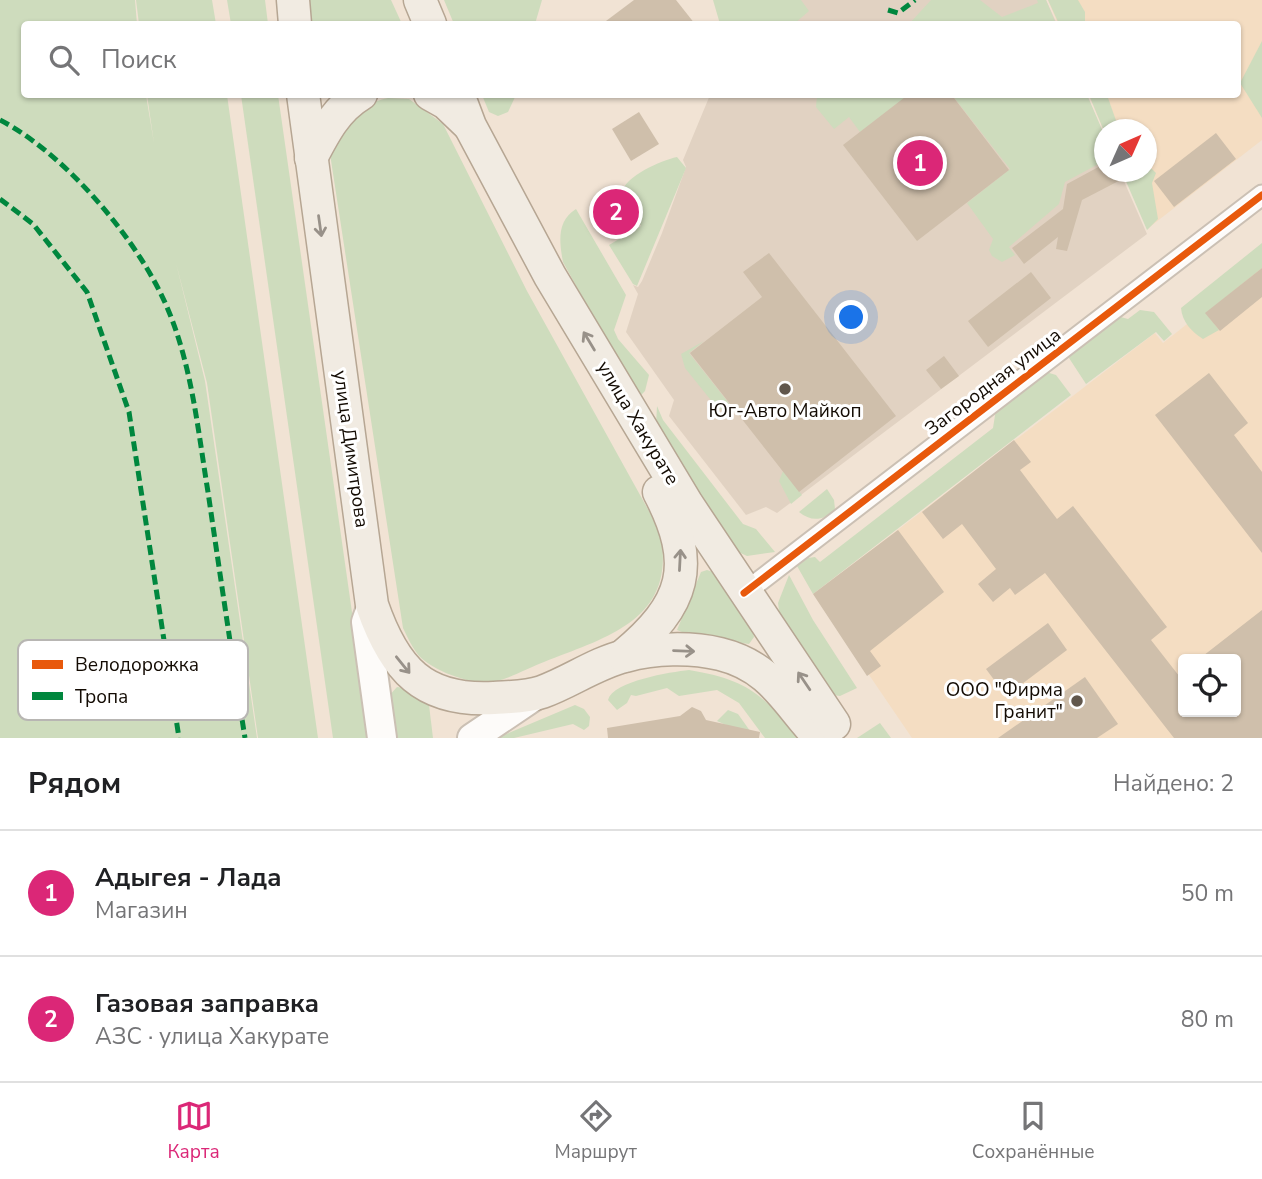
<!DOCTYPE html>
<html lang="ru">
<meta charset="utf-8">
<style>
:root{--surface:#fff;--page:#f2f2f2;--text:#202124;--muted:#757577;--line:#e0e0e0;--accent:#db2777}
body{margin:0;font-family:"Nunito Sans",sans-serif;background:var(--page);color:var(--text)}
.controls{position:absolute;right:21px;bottom:21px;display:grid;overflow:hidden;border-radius:7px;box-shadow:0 2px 5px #0004}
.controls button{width:63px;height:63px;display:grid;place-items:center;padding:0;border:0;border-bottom:2px solid var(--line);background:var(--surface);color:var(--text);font:35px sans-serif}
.compass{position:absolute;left:1094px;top:119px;width:63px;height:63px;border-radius:50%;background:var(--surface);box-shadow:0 2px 5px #0004;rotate:45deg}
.you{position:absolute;left:852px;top:318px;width:24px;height:24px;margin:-18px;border:5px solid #fff;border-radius:50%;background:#1a73e8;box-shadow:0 0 0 10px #1a73e833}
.badge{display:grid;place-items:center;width:46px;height:46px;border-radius:50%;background:var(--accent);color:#fff;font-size:23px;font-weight:700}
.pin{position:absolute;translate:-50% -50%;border:4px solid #fff;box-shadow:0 2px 7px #0006}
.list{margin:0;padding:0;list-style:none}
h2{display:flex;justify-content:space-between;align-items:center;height:91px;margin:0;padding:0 28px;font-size:30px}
h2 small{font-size:23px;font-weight:400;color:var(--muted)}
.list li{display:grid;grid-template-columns:46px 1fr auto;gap:21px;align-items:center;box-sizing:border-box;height:126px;padding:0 28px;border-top:2px solid var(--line)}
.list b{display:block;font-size:26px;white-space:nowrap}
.list p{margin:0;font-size:23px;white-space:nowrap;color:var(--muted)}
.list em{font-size:23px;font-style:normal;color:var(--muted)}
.icon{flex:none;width:38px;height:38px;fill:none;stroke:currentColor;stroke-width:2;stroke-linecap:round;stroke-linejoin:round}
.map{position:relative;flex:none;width:1262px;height:738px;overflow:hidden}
.search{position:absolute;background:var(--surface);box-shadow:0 2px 5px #0004;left:21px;right:21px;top:21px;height:77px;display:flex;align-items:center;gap:18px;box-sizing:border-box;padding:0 24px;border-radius:7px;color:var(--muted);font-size:26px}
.sheet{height:343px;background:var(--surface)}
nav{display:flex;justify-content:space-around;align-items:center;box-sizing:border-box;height:98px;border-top:2px solid var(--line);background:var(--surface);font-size:19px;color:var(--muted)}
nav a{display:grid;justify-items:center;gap:4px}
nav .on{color:var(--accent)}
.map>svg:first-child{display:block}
.commercial{fill:#e1d2c2}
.built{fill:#f4ddc2;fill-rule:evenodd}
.green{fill:#cedcbd}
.building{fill:#cfbfab}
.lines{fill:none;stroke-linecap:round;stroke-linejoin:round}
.street-casing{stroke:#cbc0b4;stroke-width:23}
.secondary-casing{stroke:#cbc0b4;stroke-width:32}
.primary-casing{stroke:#b6a693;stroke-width:35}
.street{stroke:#fdfbf9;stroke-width:19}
.secondary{stroke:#fdfbf9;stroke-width:28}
.primary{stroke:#f1ebe2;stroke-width:32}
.quiet{stroke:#00873e;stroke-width:5;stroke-dasharray:10 5;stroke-linecap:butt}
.cycleway-casing{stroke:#fff;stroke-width:11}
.cycleway{stroke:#e8590c;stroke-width:7}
.oneway{stroke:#989189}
.poi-dot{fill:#61574c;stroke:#fff;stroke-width:2.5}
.labels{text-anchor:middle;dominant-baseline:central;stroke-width:6;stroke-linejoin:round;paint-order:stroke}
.street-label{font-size:19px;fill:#130b03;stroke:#fff}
.poi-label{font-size:19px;fill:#130b03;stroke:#fff}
.key{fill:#fff;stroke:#b8b6b3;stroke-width:2}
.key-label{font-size:19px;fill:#130b03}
</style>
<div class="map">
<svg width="1262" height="738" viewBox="0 0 1262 738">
<rect width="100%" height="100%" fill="#f1e3d4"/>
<g class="commercial">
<polygon points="728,0 1046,0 1057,24 723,24"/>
<polygon points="710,95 1087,95 1104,136 1104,172 1120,172 1147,234 777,513 766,507 746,515 669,416 674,400 626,332 638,294 633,285 638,287 642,281 662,233 686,167 683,160"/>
</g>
<g class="built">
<polygon points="1048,0 1262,0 1262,140 1147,229 1146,130 1104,131 1089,95 1238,94 1238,24 1058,24"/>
<path d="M1262,265V738H912L814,594L1155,333L1163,343ZM1183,659H1236V712H1183Z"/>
</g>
<g class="green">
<polygon points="0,0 135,0 137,24 24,24 24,94 146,95 154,143 147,95 227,95 318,738 258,738 207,383 176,263 205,381 257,738 0,738"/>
<polygon points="136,0 212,0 216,24 139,24"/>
<polygon points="227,0 265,0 268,24 231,24"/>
<polygon points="305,0 391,0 402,24 307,24"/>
<polygon points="444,0 542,0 535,24 454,24"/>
<polygon points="713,0 801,0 809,11 794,24 720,24"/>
<polygon points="931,0 980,0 1002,17 1038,3 1037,0 1046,0 1056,24 909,24"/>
<polygon points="1048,0 1078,0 1085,12 1085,24 1059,24"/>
<polygon points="1262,41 1262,118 1240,83"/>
<polygon points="241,95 278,95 370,738 333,738"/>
<polygon points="482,95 516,95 508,112 498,116 489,112"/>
<polygon points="817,95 909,95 860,132 849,117 834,129 816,107"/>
<polygon points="952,95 1087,95 1104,134 1104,161 1065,182 1059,204 1009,247 1015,255 1002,262 992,256 989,250 993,239 967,203 1010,169"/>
<polygon points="1089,95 1107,95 1119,129 1104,131"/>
<path d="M388,98L409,99L443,124L527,291L660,531C678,619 610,636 544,662C527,668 501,684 483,683C463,681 428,669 416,652C411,645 407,636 403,628L330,154C341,127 358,104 388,98Z"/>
<path d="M677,157L686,168L637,286L633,284L609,245L641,226L621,193C627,175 660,161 677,157Z"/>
<polygon points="1147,164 1156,173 1152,183 1158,219 1147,230 1122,172 1146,172"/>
<path d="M576,209L626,295L614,330L618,339L649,375L645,391L638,398L563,262C559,241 557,221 576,209Z"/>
<path d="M1262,243V268L1206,313L1219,330L1203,339C1192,332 1182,322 1181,308Z"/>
<polygon points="1140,310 1154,312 1172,334 1164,341 1156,332 1086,384 1069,358 1073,348 1117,316 1128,319"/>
<polygon points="704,341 689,353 736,412 718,409 685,368 681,354"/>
<polygon points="1046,372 1056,375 1071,395 813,594 797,566 808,558 815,557 820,562 993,428 996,409"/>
<polygon points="657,406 663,420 743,524 756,529 775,552 747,556 734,550 656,425"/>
<polygon points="783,471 802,495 791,504 779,481"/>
<path d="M827,489L834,500L835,509C824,521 811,522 799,512Z"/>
<polygon points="707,570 713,572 753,631 754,637 749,644 692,636 677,630 701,572"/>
<polygon points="789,575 813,620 857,688 840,696 826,694 780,618 778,603"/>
<path d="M689,670C748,680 761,693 799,738H765L739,703L717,690L679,696L667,688L636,696L631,695L627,703L617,710L608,700C613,681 671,672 689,670Z"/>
<polygon points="397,687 405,688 429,705 433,738 394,738 388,697"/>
<polygon points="575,705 584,709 590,717 589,726 584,730 573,724 514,738 497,738"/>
<polygon points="728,710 738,714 755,738 717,721"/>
<polygon points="880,723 891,738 857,738"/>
</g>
<g class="building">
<polygon points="634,0 676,0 695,24 602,24"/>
<polygon points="909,94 951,94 1009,170 917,241 843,145"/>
<polygon points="639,112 659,144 631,161 612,129"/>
<polygon points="1216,133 1236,159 1174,207 1154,181"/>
<polygon points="1104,164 1104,172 1136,172 1082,200 1067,251 1056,249 1058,237 1024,264 1012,248 1063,209 1067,184"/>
<polygon points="769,253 896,416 799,492 690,353 762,297 743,272"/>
<polygon points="1262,268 1262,297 1220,331 1205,313"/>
<polygon points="1031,272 1051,298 988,347 968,321"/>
<polygon points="944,356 959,376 941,389 926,370"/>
<polygon points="1209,373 1248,423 1234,435 1262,472 1262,553 1155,415"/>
<polygon points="1014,440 1031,462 1020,470 1057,519 1073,506 1167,627 1151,640 1183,681 1183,712 1236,712 1236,659 1199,659 1262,610 1262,738 1174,738 1045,573 1015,595 1010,588 993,602 978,584 996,569 962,524 943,539 922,512"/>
<polygon points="898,530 944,592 870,651 881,666 867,676 813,594"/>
<polygon points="1048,623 1067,650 1006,696 986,669"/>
<polygon points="1085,677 1118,724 1097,738 998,738"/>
<polygon points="692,707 701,711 706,720 760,732 759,738 608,738 607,728 680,716"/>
</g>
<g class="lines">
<g class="street-casing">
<polyline id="street" points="744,593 1262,195"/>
</g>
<g class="secondary-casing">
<g id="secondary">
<polyline points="372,605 366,622 382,738"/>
<polyline points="472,738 536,695"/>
</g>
</g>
<g class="primary-casing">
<g id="primary">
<polyline points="293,0 295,24"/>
<polyline points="420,0 430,24"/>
<path d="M303,94L372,605C394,669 423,702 494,698C509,697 528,697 542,692C570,682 596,663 625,656C655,648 690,647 720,654C773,667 787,704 820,738"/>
<polyline points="430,94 446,103 469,125"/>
<polyline points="458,94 470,126 550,276 687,504 834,724"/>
<path d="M311,158C324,133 336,109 361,94"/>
<path d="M623,656C686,604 697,565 659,492"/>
</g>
</g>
<use href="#street" class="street"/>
<use href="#secondary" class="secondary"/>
<use href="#primary" class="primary"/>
<g class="quiet">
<polyline points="888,10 898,13 915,0"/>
<path d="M0,120C62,152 129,230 160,292C191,354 197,425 208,492C220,574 232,656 245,738"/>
<polyline points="0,199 33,224 87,292 129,412 179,738"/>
</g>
<g class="cycleway-casing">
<polyline id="cycleway" points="744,593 1262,195"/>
</g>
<use href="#cycleway" class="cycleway"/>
</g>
<defs><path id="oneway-shaft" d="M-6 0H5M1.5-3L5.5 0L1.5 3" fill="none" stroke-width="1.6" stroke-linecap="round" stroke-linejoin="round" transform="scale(1.75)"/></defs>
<g class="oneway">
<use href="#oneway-shaft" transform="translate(320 226) rotate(82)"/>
<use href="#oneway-shaft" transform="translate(589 341) rotate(-121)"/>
<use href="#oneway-shaft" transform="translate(680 560) rotate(-87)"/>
<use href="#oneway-shaft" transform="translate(684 651) rotate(2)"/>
<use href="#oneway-shaft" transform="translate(403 665) rotate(51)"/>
<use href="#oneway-shaft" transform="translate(804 681) rotate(-124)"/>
</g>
<g class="poi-dot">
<circle cx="785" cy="389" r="7"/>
<circle cx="1077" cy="701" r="7"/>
</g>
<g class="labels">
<g class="street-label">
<text transform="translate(993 382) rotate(-37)">Загородная улица</text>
<text transform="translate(638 423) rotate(59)">улица Хакурате</text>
<text transform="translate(351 449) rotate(82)">улица Димитрова</text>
</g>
<g class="poi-label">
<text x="785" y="411">Юг-Авто Майкоп</text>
<text x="1063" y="690" text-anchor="end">ООО "Фирма<tspan x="1063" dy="22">Гранит"</tspan></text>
</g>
</g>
<rect x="18" y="640" width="230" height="80" rx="10" class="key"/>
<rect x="32" y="660" width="31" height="9" fill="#e8590c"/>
<rect x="32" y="692" width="31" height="8" fill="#00873e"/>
<g class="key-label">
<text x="75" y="671">Велодорожка</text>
<text x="75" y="703">Тропа</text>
</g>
</svg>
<div class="controls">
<button><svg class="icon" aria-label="locate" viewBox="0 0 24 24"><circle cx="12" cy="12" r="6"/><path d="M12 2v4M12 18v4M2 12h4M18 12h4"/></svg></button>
</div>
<svg class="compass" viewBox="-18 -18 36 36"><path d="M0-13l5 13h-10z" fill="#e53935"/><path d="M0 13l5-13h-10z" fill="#757577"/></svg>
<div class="you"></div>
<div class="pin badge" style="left:920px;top:163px">1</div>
<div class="pin badge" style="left:616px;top:212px">2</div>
<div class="search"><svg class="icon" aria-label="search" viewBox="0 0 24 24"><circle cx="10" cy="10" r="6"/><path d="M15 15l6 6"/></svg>Поиск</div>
</div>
<section class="sheet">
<h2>Рядом<small>Найдено: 2</small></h2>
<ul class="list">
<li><span class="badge">1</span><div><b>Адыгея - Лада</b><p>Магазин</p></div><em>50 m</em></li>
<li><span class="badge">2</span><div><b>Газовая заправка</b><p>АЗС · улица Хакурате</p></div><em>80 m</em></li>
</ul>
</section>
<nav>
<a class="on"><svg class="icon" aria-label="map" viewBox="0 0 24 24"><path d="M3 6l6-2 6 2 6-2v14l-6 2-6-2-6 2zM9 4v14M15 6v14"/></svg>Карта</a>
<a><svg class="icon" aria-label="directions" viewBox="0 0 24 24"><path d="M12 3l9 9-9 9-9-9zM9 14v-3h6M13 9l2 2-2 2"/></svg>Маршрут</a>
<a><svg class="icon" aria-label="saved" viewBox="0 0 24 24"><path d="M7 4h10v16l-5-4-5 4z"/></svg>Сохранённые</a>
</nav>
